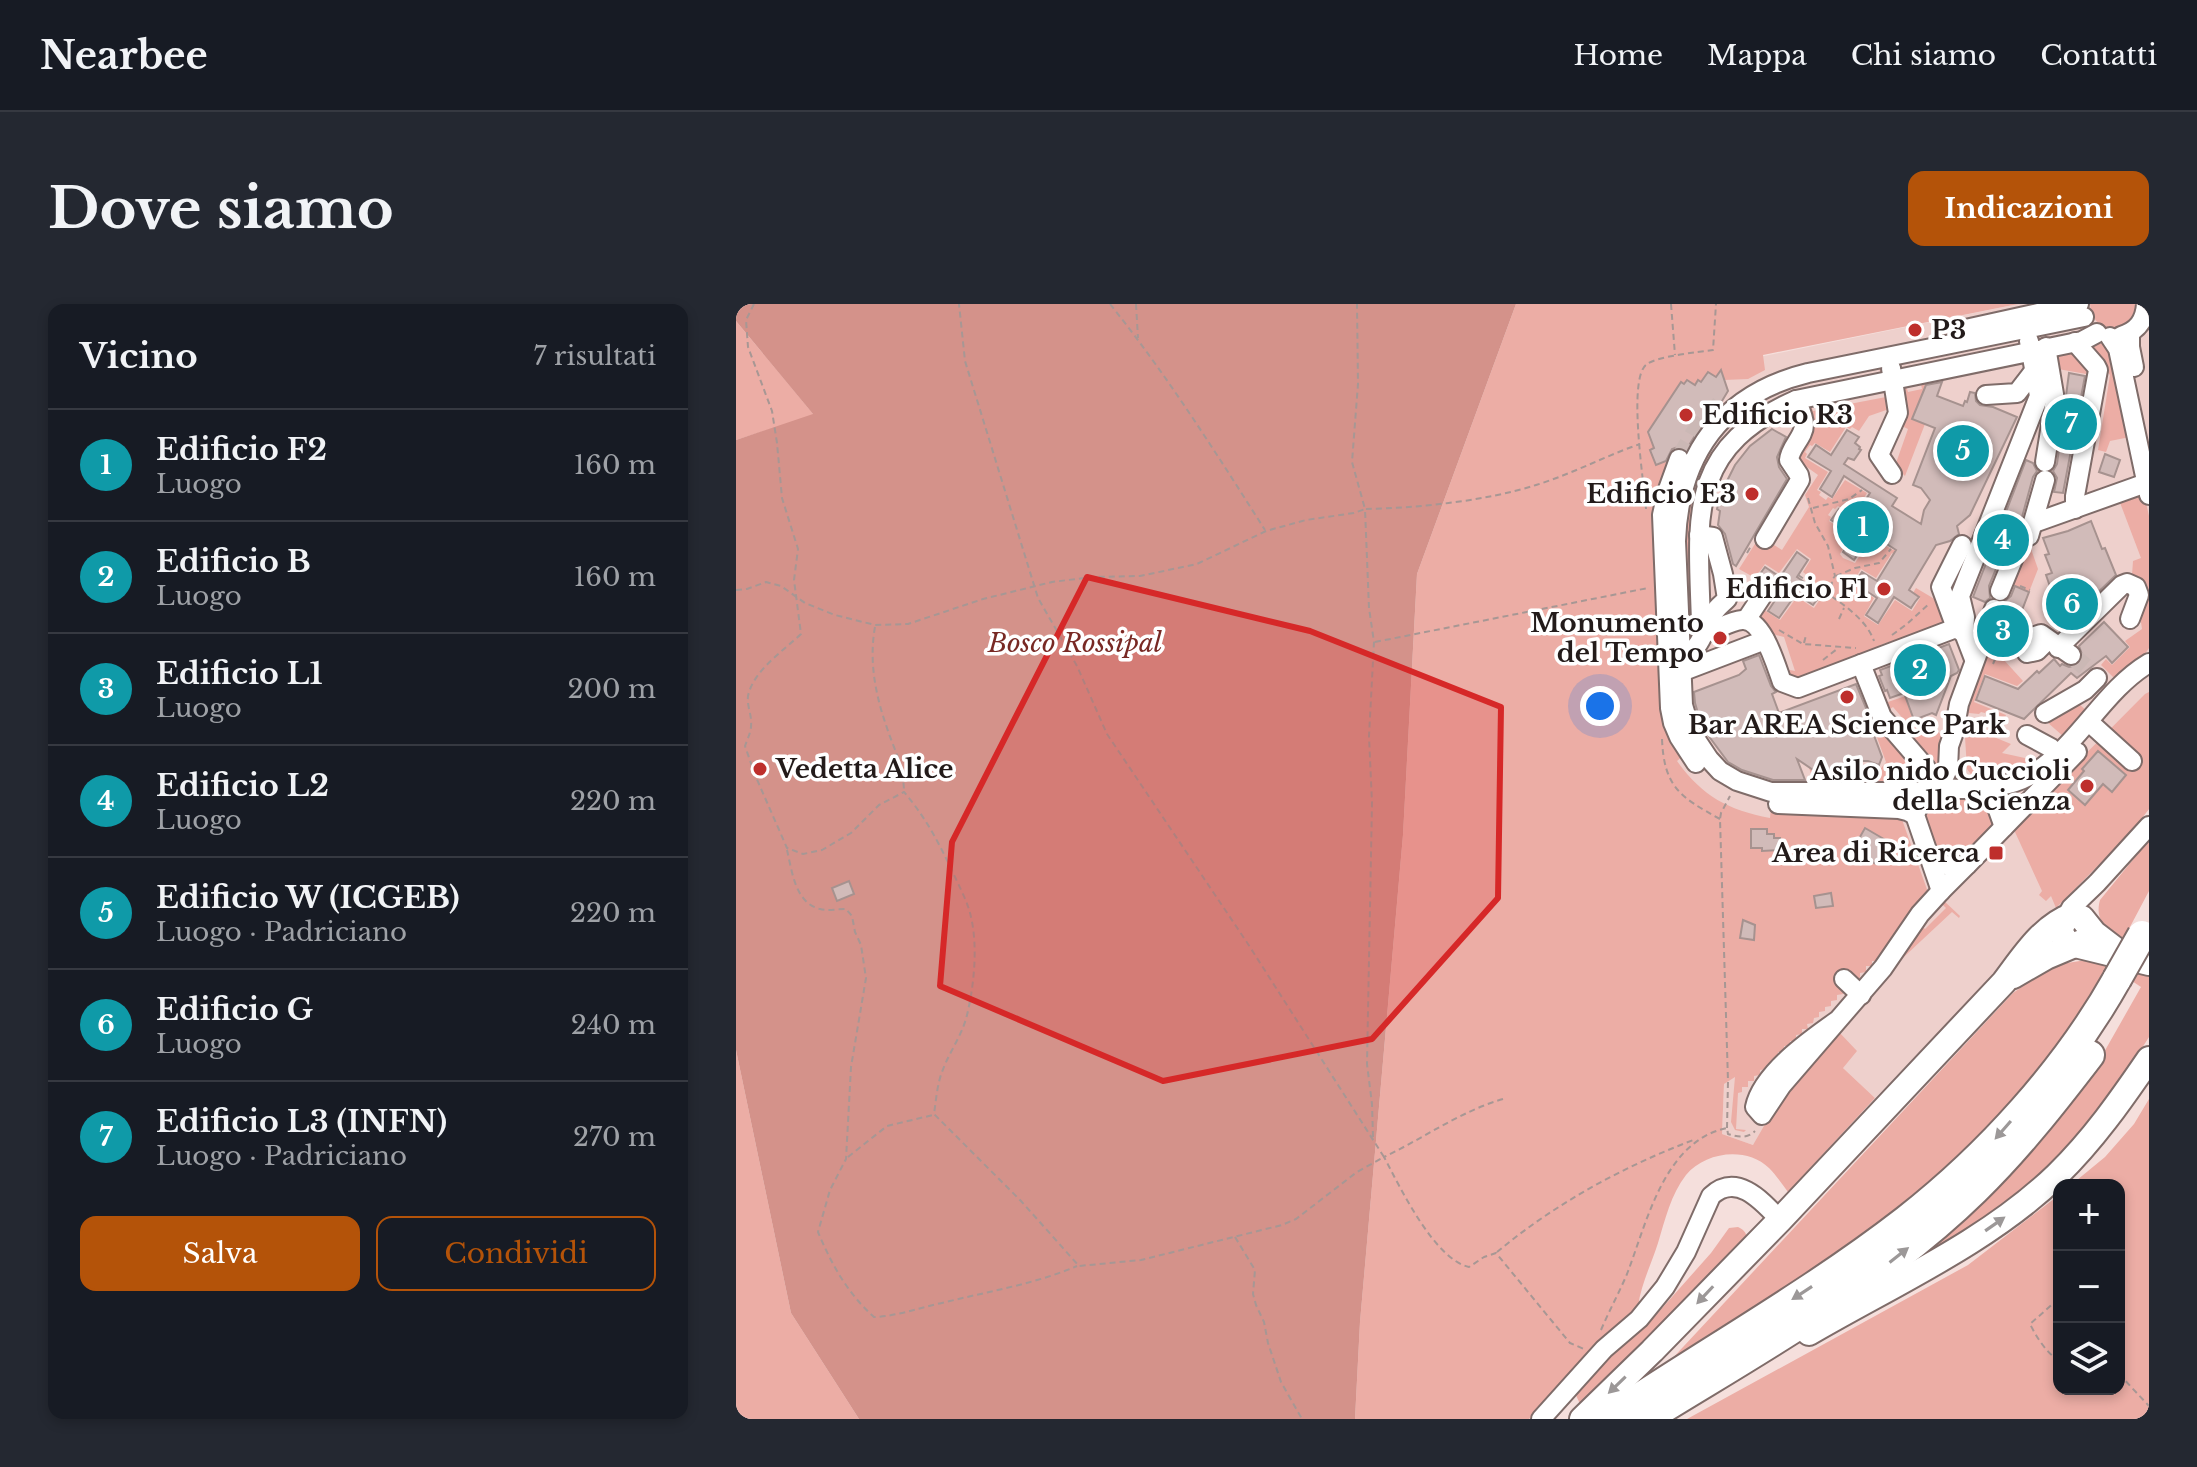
<!DOCTYPE html>
<html lang="it">
<meta charset="utf-8">
<style>
:root{--surface:#171b24;--page:#242831;--text:#f1f3f6;--muted:#9ea1a6;--line:#363941;--accent:#b45309}
body{margin:0;font-family:"Libre Baskerville",serif;background:var(--page);color:var(--text)}
.controls{position:absolute;right:24px;bottom:24px;display:grid;overflow:hidden;border-radius:16px;box-shadow:0 4px 12px #0003}
.controls button{width:72px;height:72px;display:grid;place-items:center;padding:0;border:0;border-bottom:2px solid var(--line);background:var(--surface);color:var(--text);font:40px sans-serif}
.you{position:absolute;left:864px;top:402px;width:28px;height:28px;margin:-20px;border:6px solid #fff;border-radius:50%;background:#1a73e8;box-shadow:0 0 0 12px #1a73e833}
.badge{display:grid;place-items:center;width:52px;height:52px;border-radius:50%;background:var(--accent);color:#fff;font-size:26px;font-weight:700}
.pin{position:absolute;translate:-50% -50%;border:4px solid #fff;box-shadow:0 2px 8px #0006}
.list{margin:0;padding:0;list-style:none}
h2{display:flex;justify-content:space-between;align-items:center;height:104px;margin:0;padding:0 32px;font-size:34px}
h2 small{font-size:26px;font-weight:400;color:var(--muted)}
.list li{display:grid;grid-template-columns:52px 1fr auto;gap:24px;align-items:center;box-sizing:border-box;height:112px;padding:0 32px;border-top:2px solid var(--line)}
.list b{display:block;font-size:30px;white-space:nowrap}
.list p{margin:0;font-size:26px;white-space:nowrap;color:var(--muted)}
.list em{font-size:26px;font-style:normal;color:var(--muted)}
.actions{display:flex;gap:16px;padding:24px 32px}
.actions a{flex:1;padding:18px 0;border:2px solid var(--accent);border-radius:16px;text-align:center;font-size:28px;color:var(--accent)}
.actions .main{background:var(--accent);color:#fff}
.icon{flex:none;width:44px;height:44px;fill:none;stroke:currentColor;stroke-width:2;stroke-linecap:round;stroke-linejoin:round}
.map{position:relative;flex:none;width:1413px;height:1115px;overflow:hidden;border-radius:16px}
header{display:flex;align-items:center;gap:48px;box-sizing:border-box;height:112px;padding:0 40px;background:var(--surface);border-bottom:2px solid var(--line)}
header strong{font-size:38px}
nav{display:flex;gap:44px;margin-inline-start:auto;font-size:28px}
.intro{display:flex;align-items:center;justify-content:space-between;box-sizing:border-box;height:192px;padding:0 48px}
h1{margin:0;font-size:56px}
.button{padding:20px 36px;border-radius:16px;background:var(--accent);color:#fff;font-size:28px;font-weight:700}
main{display:flex;gap:48px;padding:0 48px}
aside{flex:1;background:var(--surface);border-radius:16px;box-shadow:0 4px 12px #0003}
.map>svg:first-child{display:block}
.built{fill:#eed0cc}
.green{fill:#ecada5}
.forest{fill:#d4928a}
.building{fill:#d1bbb9;stroke:#a6928f;stroke-width:2}
.lines{fill:none;stroke-linecap:round;stroke-linejoin:round}
.minor-tunnel{stroke:#cbb8b5;stroke-width:18;stroke-dasharray:18 9;stroke-linecap:butt}
.minor-casing{stroke:#7f6c69;stroke-width:22}
.major-casing{stroke:#7f6c69;stroke-width:28}
.highway-casing{stroke:#7f6c69;stroke-width:32}
.path{stroke:#a79794;stroke-width:2;stroke-dasharray:6 4;stroke-linecap:butt}
.minor{stroke:#fff;stroke-width:18}
.major{stroke:#fff;stroke-width:24}
.highway{stroke:#fff;stroke-width:28}
.highway-bridge-casing{stroke:#7f6c69;stroke-width:32;stroke-linecap:butt}
.highway-bridge{stroke:#fff;stroke-width:28}
.oneway{fill:#9c9898}
.marked{fill:#d62828;fill-opacity:0.2;stroke:#d62828;stroke-width:6;stroke-linejoin:round}
.poi-dot{fill:#be2f2c;stroke:#fff;stroke-width:3}
.labels{text-anchor:middle;dominant-baseline:central;stroke-width:7;stroke-linejoin:round;paint-order:stroke}
.poi-label{font-size:26px;font-weight:bold;fill:#231b1a;stroke:#fff;text-anchor:end}
.park-label{font-size:26px;font-style:italic;fill:#782924;stroke:#fff}
</style>
<header>
<strong>Nearbee</strong>
<nav><a>Home</a><a>Mappa</a><a>Chi siamo</a><a>Contatti</a></nav>
</header>
<div class="intro"><h1>Dove siamo</h1><a class="button">Indicazioni</a></div>
<main>
<aside>
<h2>Vicino<small>7 risultati</small></h2>
<ul class="list">
<li><span class="badge" style="background:#0f9aa8">1</span><div><b>Edificio F2</b><p>Luogo</p></div><em>160 m</em></li>
<li><span class="badge" style="background:#0f9aa8">2</span><div><b>Edificio B</b><p>Luogo</p></div><em>160 m</em></li>
<li><span class="badge" style="background:#0f9aa8">3</span><div><b>Edificio L1</b><p>Luogo</p></div><em>200 m</em></li>
<li><span class="badge" style="background:#0f9aa8">4</span><div><b>Edificio L2</b><p>Luogo</p></div><em>220 m</em></li>
<li><span class="badge" style="background:#0f9aa8">5</span><div><b>Edificio W (ICGEB)</b><p>Luogo · Padriciano</p></div><em>220 m</em></li>
<li><span class="badge" style="background:#0f9aa8">6</span><div><b>Edificio G</b><p>Luogo</p></div><em>240 m</em></li>
<li><span class="badge" style="background:#0f9aa8">7</span><div><b>Edificio L3 (INFN)</b><p>Luogo · Padriciano</p></div><em>270 m</em></li>
</ul>
<div class="actions"><a class="main">Salva</a><a>Condividi</a></div>
</aside>
<div class="map">
<svg width="1413" height="1115" viewBox="0 0 1413 1115">
<rect width="100%" height="100%" fill="#f5dfdc"/>
<polygon class="built" points="1282,0 1413,0 1413,505 1396,527 1139,794 1107,764 1017,841 986,830 988,780 999,772 1055,515 998,515 938,465 906,104 926,73"/>
<g class="green">
<path d="M780,0H1282L1027,51L1029,66L1012,75L988,76L985,67L980,73L965,78L962,77L959,81L951,76L948,80L944,79L916,122L918,144L915,146L920,160L933,155V149L939,152L948,451L941,457C966,492 992,506 1034,514L1035,504L1164,510L1193,591L1148,651H1142V657H1136V662H1130V668L1124,669V674H1118L1107,685V690L1101,691V696L1095,697V702L1089,703V707L1083,708V713L1078,714L1077,719L1071,720L1072,725H1066V730L1060,731V737H1054V742H1048V748H1042V753L1037,754L1036,760H1031V765L1024,766V771L1018,772V777H1012V783H1006V788L1002,789L1000,825L1010,826L1008,828L999,826L995,818L999,773L988,780L986,830L1017,841L1050,784L1182,619L1189,625L1210,604L1203,597L1207,596L1224,612L1223,614L1216,608L1156,664L1102,727L1121,747L1107,764L1139,794L1052,888C1046,880 1040,871 1033,864C1010,842 969,848 950,871C935,890 929,916 922,939C915,961 905,980 902,1003L871,1031L846,1062L793,1115H619L624,1018L667,531L681,270Z"/>
<path d="M1354,0H1403C1397,32 1357,34 1354,0Z"/>
<polygon points="0,17 78,111 0,136"/>
<polygon points="1363,39 1374,43 1394,133 1374,137 1370,148 1362,146 1374,71 1354,49 1354,41"/>
<polygon points="1339,47 1356,71 1322,65 1320,49"/>
<path d="M1142,59L1149,62L1147,70L1145,71L1142,61C1074,75 1010,82 970,146L979,151C947,208 957,261 960,323L952,336H949C947,296 940,247 946,208C954,153 990,105 1041,83C1073,70 1109,66 1142,59Z"/>
<polygon points="1189,75 1191,79 1177,115 1189,120 1169,172 1159,162 1172,125 1164,121 1165,85 1169,79 1172,88 1186,85 1184,76"/>
<path d="M1148,82L1156,104L1133,112L1123,127L1116,123L1114,125L1110,123L1094,148L1079,139L1076,142L1074,141L1069,148L1071,150L1069,154L1092,168L1081,186L1085,188L1083,191L1090,196L1092,193L1096,195L1109,176L1131,189L1117,211L1102,202L1099,205L1097,204L1092,211L1095,213L1093,217L1115,231L1104,250L1107,254L1119,259L1136,233L1157,246H1160L1162,253L1156,249L1140,274L1125,265L1116,280L1138,294L1128,312L1142,321L1159,296L1176,307L1184,294L1177,289L1180,284L1207,300L1215,318L1147,340L1119,353L1066,373C1057,374 1053,372 1048,365L1059,367L1048,333L1036,330L1017,313L1025,304L1044,316L1061,293L1078,304L1087,291L1068,278L1072,272L1067,268L1075,255L1061,245L1043,269L1029,260L1019,274L1003,265L1024,232L1046,246L1073,203L1069,191L1082,171L1061,156L1069,101L1074,98L1077,107L1150,93Z"/>
<polygon points="1404,188 1408,190 1413,212 1413,344 1403,359 1381,377 1365,361 1370,355 1376,361 1394,343 1389,337 1406,325 1399,277 1396,271 1397,257 1405,254 1383,196"/>
<polygon points="1293,239 1302,265 1293,288 1274,280"/>
<polygon points="1245,347 1268,356 1287,377 1281,382 1249,370 1238,398 1270,411 1269,414 1250,407 1249,409 1245,408 1243,410 1233,409 1229,419 1227,418"/>
<path d="M1202,381L1179,402L1173,405L1178,416C1189,421 1202,424 1208,435L1204,470L1169,431L1176,425L1157,403L1149,408L1146,400Z"/>
<polygon points="1413,388 1413,505 1396,527 1320,604 1315,592 1310,597 1303,591 1306,587 1279,528 1281,519 1409,390"/>
<polygon points="1343,400 1351,407 1320,440 1327,432 1311,418"/>
<path d="M1138,414L1188,475L1187,482L1080,483L1069,453L1075,461L1076,468C1099,487 1110,458 1138,473L1150,458L1139,428L1141,423Z"/>
<polygon points="1248,429 1275,440 1266,449 1302,457 1286,470 1244,476 1237,473 1231,465 1229,433"/>
<path d="M1241,492C1265,509 1259,520 1242,539C1235,546 1230,551 1222,556L1201,550L1188,511L1195,499L1203,494Z"/>
<path d="M1413,536V587L1386,638C1372,626 1358,617 1364,596Z"/>
<polygon points="1350,656 1413,671 1413,733 1372,798 1338,840 1262,909 1189,952 1186,949 1367,750 1405,683 1393,675 1271,809 1206,872 1049,992 934,1057 1277,689 1301,672 1325,660"/>
<polygon points="0,746 55,1009 123,1115 0,1115"/>
<polygon points="1413,795 1413,1115 951,1115 1232,961 1323,891 1323,1085 1383,1085 1383,881 1335,881 1369,853 1398,820"/>
<path d="M1002,923C1009,926 1011,930 1011,937L840,1115H832L845,1102L837,1085L912,1020L975,949L993,924Z"/>
</g>
<polygon class="forest" points="0,0 780,0 681,270 667,531 624,1018 619,1115 123,1115 55,1009 0,746 0,136 77,110 0,17"/>
<g class="building">
<polygon points="985,66 992,87 983,102 965,122 950,146 942,143 936,145 930,157 920,161 914,146 918,144 912,128 945,78 948,80 951,76 959,81 962,76 965,78 972,68 980,73"/>
<polygon points="1333,69 1349,72 1327,189 1318,188 1321,174 1317,167 1321,160"/>
<polygon points="1206,78 1201,92 1227,102 1229,97 1231,98 1234,88 1239,89 1240,97 1244,101 1257,103 1281,113 1234,211 1221,222 1223,230 1214,237 1200,241 1173,286 1183,293 1179,298 1175,304 1158,293 1142,319 1130,311 1141,294 1118,279 1126,268 1141,277 1160,246 1135,230 1118,256 1107,248 1118,231 1095,216 1103,205 1118,214 1134,189 1108,172 1096,193 1084,185 1095,167 1072,153 1080,141 1095,151 1111,126 1123,133 1119,139 1124,143 1123,145 1125,146 1118,156 1112,154 1108,160 1161,194 1156,202 1185,220 1188,206 1194,196 1185,184 1177,181 1199,124 1176,115 1190,81"/>
<polygon points="1036,125 1050,133 1041,153 1043,163 1051,175 1000,262 997,260 989,230 982,221 984,207 981,205 982,201 987,185 999,161 1014,142"/>
<polygon points="1369,150 1384,156 1378,173 1363,168"/>
<polygon points="1290,156 1297,159 1301,167 1297,173 1283,224 1274,231 1253,282 1254,294 1249,298 1237,293"/>
<polygon points="1355,217 1366,245 1369,244 1380,271 1327,322 1312,308 1320,300 1310,271 1316,269 1309,251 1313,250 1307,234 1332,227"/>
<polygon points="1061,248 1072,256 1061,273 1085,290 1077,301 1060,290 1043,314 1032,307 1044,289 1021,274 1029,263 1044,273"/>
<polygon points="1279,282 1293,288 1268,353 1255,348 1269,309 1268,298 1275,292"/>
<polygon points="1368,318 1392,343 1376,359 1370,352 1341,374 1335,369 1288,415 1240,396 1249,372 1282,385 1301,367 1303,369 1318,355 1324,362 1326,360 1333,363 1341,361 1347,353 1343,342"/>
<polygon points="1213,340 1223,366 1221,369 1215,372 1200,411 1196,409 1178,416 1168,389 1154,394 1151,386 1149,387 1143,372 1146,371 1144,366"/>
<polygon points="1023,351 1035,382 1040,388 1036,390 1043,409 1120,380 1138,423 1136,426 1146,453 1143,461 1132,457 1123,457 1115,460 1103,471 1086,472 1061,455 1069,476 1037,476 1006,466 992,458 966,423 959,399 958,388 1003,371 1010,365 1007,357"/>
<polygon points="1362,447 1390,471 1376,488 1367,480 1349,501 1332,486 1348,467 1346,465"/>
<polygon points="1129,524 1153,538 1140,560 1116,547"/>
<polygon points="1015,525 1031,525 1031,530 1038,530 1038,534 1044,534 1044,546 1026,547 1026,544 1015,544"/>
<polygon points="113,577 118,590 101,597 96,584"/>
<polygon points="1095,589 1097,602 1080,604 1078,592"/>
<polygon points="1007,616 1019,621 1018,636 1004,634"/>
</g>
<g class="lines">
<g class="minor-tunnel">
<polyline points="943,155 959,128 984,100"/>
<polyline points="1335,351 1352,365"/>
</g>
<g class="minor-casing">
<g id="minor">
<polyline points="1225,26 1343,0"/>
<polyline points="1394,29 1394,43 1398,63"/>
<path d="M1385,32C1401,27 1409,17 1410,0"/>
<polyline points="1374,33 1382,45 1413,191"/>
<polyline points="1155,64 1162,109 1143,151 1156,170"/>
<polyline points="1250,91 1281,89 1298,67"/>
<polyline points="943,155 931,188 926,211 934,404 937,419 943,433 960,459"/>
<polyline points="1309,158 1319,96 1310,43"/>
<polyline points="1339,205 1339,192 1362,66 1360,62 1339,38"/>
<polyline points="1298,219 1413,178"/>
<path d="M1029,235L1064,176L1063,171L1053,156C1054,143 1068,133 1068,121C1068,112 1063,103 1060,96"/>
<polyline points="1264,287 1285,236 1293,232 1309,176"/>
<polyline points="1010,316 1026,292"/>
<polyline points="1220,324 1205,283 1226,241"/>
<path d="M969,329L965,319C962,215 949,145 1060,96L1346,37L1361,29"/>
<path d="M969,329C982,326 993,317 1006,316C1027,314 1040,362 1046,378L1062,384L1220,324L1228,329"/>
<polyline points="1312,336 1301,347 1291,349 1296,333 1305,330 1335,351"/>
<polyline points="1322,344 1386,281 1391,279 1400,283 1403,291 1394,315"/>
<path d="M944,350C966,349 967,325 977,310C981,303 986,300 991,295L987,270L977,233L963,231"/>
<polyline points="1238,355 1228,329 1229,313 1224,292 1303,92 1293,37"/>
<polyline points="1125,360 1146,413 1190,464 1202,486"/>
<polyline points="935,369 945,368 1029,336"/>
<polyline points="1309,409 1349,386 1361,374"/>
<polyline points="1353,418 1396,457"/>
<polyline points="1291,431 1315,444 1329,456"/>
<polyline points="1250,484 1258,495 1268,523"/>
<path d="M1202,486L1183,488H1035L1001,477L984,467L973,455L955,428L947,401L940,237C943,151 986,90 1072,69L1348,13"/>
<polyline points="1202,486 1212,465 1213,442 1218,428 1223,400 1258,305"/>
<polyline points="1042,500 1163,505 1171,507 1179,511"/>
<path d="M1192,549C1205,564 1212,562 1231,561L1341,448"/>
<path d="M1205,587L1179,511C1183,500 1191,488 1203,485C1210,484 1220,485 1228,485C1250,484 1273,483 1293,472C1342,444 1366,387 1413,359"/>
<polyline points="1329,615 1335,604 1361,579 1413,522"/>
<polyline points="1108,675 1125,691"/>
<path d="M1102,716C1075,735 1026,769 1019,803L1026,811L1046,781L1147,664L1184,610L1205,587L1231,561"/>
<path d="M805,1115L868,1045L903,1015L929,983L950,948L975,892C1001,868 1026,897 1044,916"/>
</g>
</g>
<g class="major-casing">
<g id="major">
<polyline points="1329,615 1324,627 1331,639 1413,659"/>
<polyline points="1277,672 1310,653 1348,637"/>
<path d="M1073,1029C1155,981 1252,938 1321,871C1357,836 1385,796 1413,755"/>
<path d="M846,1115L916,1047L1044,916L1268,678C1287,653 1306,622 1337,611L1346,614L1358,629L1388,652"/>
</g>
</g>
<g class="highway-casing">
<g id="highway">
<path d="M873,1115L901,1095C991,1036 1085,982 1170,916C1252,852 1330,766 1381,675"/>
<path d="M910,1115C1023,1045 1143,980 1239,886C1282,844 1318,798 1354,751"/>
</g>
</g>
<g class="path">
<path d="M18,0L10,16L12,43L36,107L41,139L46,194L62,245L58,276L65,330C47,347 17,367 12,392C11,402 15,409 15,417C16,427 12,433 9,442L19,471L51,544L67,550L86,546L115,529L143,501L168,488C191,515 204,541 219,573C225,586 232,599 235,613C242,643 238,682 231,711C226,732 213,748 206,768C201,781 200,797 198,810L285,897L343,962L405,956L546,921L560,915L621,868L648,853L512,640L371,430L341,362L302,294L229,57L223,0"/>
<path d="M374,0C431,71 480,149 529,226"/>
<polyline points="400,0 402,34"/>
<polyline points="935,0 939,51"/>
<polyline points="1072,194 1079,219 1092,242 1099,272 1096,276 1095,293"/>
<polyline points="1077,204 1113,195 1126,186"/>
<path d="M910,205C908,179 891,73 911,60C923,52 962,48 977,46L980,0"/>
<polyline points="1011,249 1015,242"/>
<path d="M1062,271C1087,288 1128,308 1138,337"/>
<polyline points="1100,272 1119,264 1143,259 1155,245"/>
<polyline points="1284,282 1294,286"/>
<polyline points="0,286 11,285 30,278 45,282 69,299 99,311 139,321 172,320 247,295 316,278 356,273 404,272 461,260 530,227 570,216 618,209 629,205 616,158 622,80 621,0"/>
<polyline points="1103,315 1108,304"/>
<path d="M139,323C133,356 139,389 150,421C158,446 167,459 168,487"/>
<polyline points="1043,326 1067,340 1120,344"/>
<polyline points="1156,331 1171,320 1194,299"/>
<polyline points="639,338 912,284"/>
<polyline points="1068,339 1070,331"/>
<polyline points="1087,356 1101,345"/>
<polyline points="1257,360 1260,353"/>
<path d="M926,435C928,483 944,493 984,515"/>
<path d="M51,546C56,567 59,599 84,605C92,607 102,605 110,605L116,612L119,628L125,641L130,674L115,763L110,855L94,886L82,928C95,959 111,989 138,1013C163,1012 185,1003 210,998C254,987 299,980 341,962"/>
<path d="M767,795C725,807 688,834 648,853C664,883 698,955 733,963L748,953L760,949L834,1039L848,1045"/>
<polyline points="991,824 992,777 984,515 985,509 994,492"/>
<path d="M637,833L636,800L631,760L636,499L633,432L638,338L633,304L629,205C682,204 750,197 800,181C836,170 869,152 904,140"/>
<polyline points="112,853 151,822 197,811"/>
<polyline points="499,933 519,966 517,990 520,1001 528,1018 532,1039 545,1078 566,1115"/>
<path d="M761,948C820,899 888,862 960,835"/>
<path d="M1323,998L1320,997L1294,1020C1301,1034 1310,1048 1323,1057"/>
<path d="M865,1026C873,1007 883,989 891,970C911,918 928,837 991,824L992,830C1002,833 1011,835 1019,827"/>
<polyline points="1383,1070 1413,1102"/>
</g>
<use href="#minor" class="minor"/>
<use href="#major" class="major"/>
<use href="#highway" class="highway"/>
<g class="highway-bridge-casing">
<polyline id="highway-bridge" points="1381,675 1406,631"/>
</g>
<use href="#highway-bridge" class="highway-bridge"/>
</g>
<defs><path id="oneway-solid" d="M-6-.8H1V-3.2L6.5 0L1 3.2V.8H-6Z" transform="scale(2)"/></defs>
<g class="oneway">
<use href="#oneway-solid" transform="translate(1267 826) rotate(131)"/>
<use href="#oneway-solid" transform="translate(1259 920) rotate(-35)"/>
<use href="#oneway-solid" transform="translate(1163 951) rotate(-38)"/>
<use href="#oneway-solid" transform="translate(1066 989) rotate(147)"/>
<use href="#oneway-solid" transform="translate(969 991) rotate(133)"/>
<use href="#oneway-solid" transform="translate(881 1081) rotate(136)"/>
</g>
<path class="marked" d="M351,273L574,327L765,403L762,594L636,735L427,777L204,682L216,538Z"/>
<g class="poi-dot">
<circle cx="1179" cy="26" r="8"/>
<circle cx="950" cy="111" r="8"/>
<circle cx="1016" cy="190" r="8"/>
<circle cx="1148" cy="285" r="8"/>
<circle cx="984" cy="334" r="8"/>
<circle cx="1111" cy="393" r="8"/>
<circle cx="24" cy="465" r="8"/>
<circle cx="1351" cy="482" r="8"/>
<rect x="1252" y="541" width="16" height="16" rx="4"/>
</g>
<g class="labels">
<g class="poi-label">
<text x="1195" y="26" text-anchor="start">P3</text>
<text x="966" y="111" text-anchor="start">Edificio R3</text>
<text x="1000" y="190">Edificio E3</text>
<text x="1132" y="285">Edificio F1</text>
<text x="968" y="319">Monumento<tspan x="968" dy="30">del Tempo</tspan></text>
<text x="1111" y="421" text-anchor="middle">Bar AREA Science Park</text>
<text x="40" y="465" text-anchor="start">Vedetta Alice</text>
<text x="1335" y="467">Asilo nido Cuccioli<tspan x="1335" dy="30">della Scienza</tspan></text>
<text x="1244" y="549">Area di Ricerca</text>
</g>
<g class="park-label">
<text x="339" y="339">Bosco Rossipal</text>
</g>
</g>
</svg>
<div class="controls">
<button>+</button>
<button>−</button>
<button><svg class="icon" aria-label="layers" viewBox="0 0 24 24"><path d="M12 4l9 5-9 5-9-5zM3 14l9 5 9-5"/></svg></button>
</div>
<div class="you"></div>
<div class="pin badge" style="left:1127px;top:223px;background:#0f9aa8">1</div>
<div class="pin badge" style="left:1184px;top:366px;background:#0f9aa8">2</div>
<div class="pin badge" style="left:1267px;top:327px;background:#0f9aa8">3</div>
<div class="pin badge" style="left:1267px;top:236px;background:#0f9aa8">4</div>
<div class="pin badge" style="left:1227px;top:147px;background:#0f9aa8">5</div>
<div class="pin badge" style="left:1336px;top:300px;background:#0f9aa8">6</div>
<div class="pin badge" style="left:1335px;top:120px;background:#0f9aa8">7</div>
</div>
</main>
